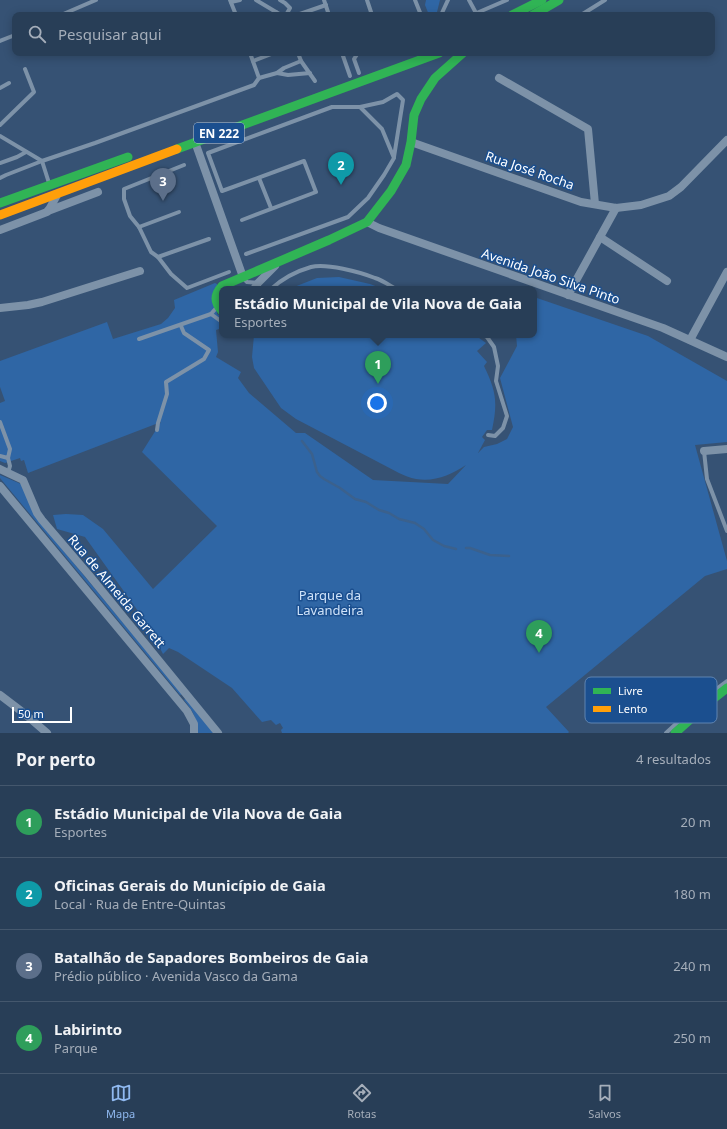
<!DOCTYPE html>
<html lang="pt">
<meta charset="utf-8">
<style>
:root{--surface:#283e57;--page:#30455d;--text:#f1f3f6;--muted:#a5aeba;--line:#44576d;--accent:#90b9f0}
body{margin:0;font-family:"Noto Sans",sans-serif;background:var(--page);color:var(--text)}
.scale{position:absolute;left:12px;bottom:10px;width:60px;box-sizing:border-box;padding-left:4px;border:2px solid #fff;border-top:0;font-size:11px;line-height:14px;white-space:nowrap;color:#fff;-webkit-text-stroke:3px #1b4f8f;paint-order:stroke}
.you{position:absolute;left:377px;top:403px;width:14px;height:14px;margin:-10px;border:3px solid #fff;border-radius:50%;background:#1a73e8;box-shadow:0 0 0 6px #1a73e833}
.badge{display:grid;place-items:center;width:26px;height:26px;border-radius:50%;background:var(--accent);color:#fff;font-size:13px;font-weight:700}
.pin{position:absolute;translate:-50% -33px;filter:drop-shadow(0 1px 2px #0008)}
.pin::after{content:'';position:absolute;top:21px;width:14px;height:12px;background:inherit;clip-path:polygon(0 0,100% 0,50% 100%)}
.popup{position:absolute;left:219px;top:286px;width:318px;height:52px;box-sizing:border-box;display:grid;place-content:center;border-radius:8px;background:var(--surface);filter:drop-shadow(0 1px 3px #0005);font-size:13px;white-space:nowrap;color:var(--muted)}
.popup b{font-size:15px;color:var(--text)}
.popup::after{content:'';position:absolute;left:50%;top:100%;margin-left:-8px;border:8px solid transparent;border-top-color:var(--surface)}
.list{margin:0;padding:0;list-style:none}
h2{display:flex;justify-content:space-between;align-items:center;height:52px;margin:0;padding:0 16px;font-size:17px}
h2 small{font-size:13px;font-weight:400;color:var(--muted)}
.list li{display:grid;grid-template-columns:26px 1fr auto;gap:12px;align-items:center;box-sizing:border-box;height:72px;padding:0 16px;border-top:1px solid var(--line)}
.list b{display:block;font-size:15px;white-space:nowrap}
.list p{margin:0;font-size:13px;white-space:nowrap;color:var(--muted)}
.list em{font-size:13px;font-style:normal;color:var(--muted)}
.icon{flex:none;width:22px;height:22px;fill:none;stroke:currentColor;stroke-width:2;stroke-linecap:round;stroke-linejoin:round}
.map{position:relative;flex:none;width:727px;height:733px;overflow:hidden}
.search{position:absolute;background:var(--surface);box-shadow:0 2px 10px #0003;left:12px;right:12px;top:12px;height:44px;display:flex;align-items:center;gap:10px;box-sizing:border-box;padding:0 14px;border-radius:8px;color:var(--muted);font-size:15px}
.sheet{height:340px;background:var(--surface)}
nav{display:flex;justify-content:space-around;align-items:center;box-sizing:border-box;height:56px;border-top:1px solid var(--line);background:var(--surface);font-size:11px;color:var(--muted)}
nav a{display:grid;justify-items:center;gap:2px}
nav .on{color:var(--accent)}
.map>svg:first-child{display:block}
.green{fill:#2f66a5}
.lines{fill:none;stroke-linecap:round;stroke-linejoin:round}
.stream{stroke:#3b618d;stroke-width:2.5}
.lane{stroke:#7d92a8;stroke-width:4}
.street{stroke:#7d92a8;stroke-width:8}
.fast{stroke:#30b455;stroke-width:9}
.slow{stroke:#ff9f0a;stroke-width:9}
.labels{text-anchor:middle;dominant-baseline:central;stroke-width:3;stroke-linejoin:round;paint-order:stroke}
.shield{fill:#1b4f8f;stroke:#bbcadd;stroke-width:1}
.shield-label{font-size:12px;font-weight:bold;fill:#fff}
.street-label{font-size:13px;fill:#fff;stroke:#1b4f8f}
.park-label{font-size:13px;fill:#cfe3fa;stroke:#1b4f8f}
.key{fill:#1b4f8f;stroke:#5f84b1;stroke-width:1}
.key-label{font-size:11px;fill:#fff}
</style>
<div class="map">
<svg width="727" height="733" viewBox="0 0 727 733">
<rect width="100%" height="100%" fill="#365274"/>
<g class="green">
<polygon points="426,0 440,0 437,12 429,15 425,5"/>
<polygon points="339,277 370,284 383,289 289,289 317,278"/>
<path d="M215,283L217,284V314L222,317V328L216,330L218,352L216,357L241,372L238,378L249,393L296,433H305L373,480L448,484L466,465C451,475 435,482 416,479C410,478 404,475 399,473L296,419L281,408L254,368L252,357L254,335H475L486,343L477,351L487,362L484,366C496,391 498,402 492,430H487L482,437L485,440L478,453L484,447L497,444L507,439L513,427L500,378L517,346L516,335H534V297L648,336L727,381V442L695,445L727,561V569L705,576L546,707L569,732L568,733H282L281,730L283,728L280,723L276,725L271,720L262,722L232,688L178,652L169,648L163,654L148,625L85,537L57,529L53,515L66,514L83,515L103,529L153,589L217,526L142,452L161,422L28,473L24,460L21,461L20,458L5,463L0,461V403L5,401L0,387V361L107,322L113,339L161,324L168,318L175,308L174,300Z"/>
<polygon points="0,475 21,484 38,520 182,694 180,695 0,478"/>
<path d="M186,698L212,730L213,733H197C197,718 193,711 184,700Z"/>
</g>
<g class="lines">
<g class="stream">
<polyline points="302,441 312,454 317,472 320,476 324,479 340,488 355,499 366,502 379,510 389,513 399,519 415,523 424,529 433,540 444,546 456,549"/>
<polyline points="466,548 470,548 490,555 509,556"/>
</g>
<g class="lane">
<polyline points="230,0 236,15"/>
<polyline points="256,0 281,15"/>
<polyline points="280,0 285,3 290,8 286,15"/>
<polyline points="324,0 329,15"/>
<polyline points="367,0 372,15"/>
<polyline points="415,0 421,15"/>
<polyline points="469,0 476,13"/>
<polyline points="231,2 240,0"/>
<polyline points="61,15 96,0"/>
<polyline points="270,15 276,12"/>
<polyline points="297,15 326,5"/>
<polyline points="441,15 448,0"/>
<polyline points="472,15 507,0"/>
<polyline points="581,15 605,0"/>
<polyline points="0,41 15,35"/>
<polyline points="342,53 350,76"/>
<polyline points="358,53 354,59 359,73"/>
<polyline points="253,61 274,53"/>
<polyline points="301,61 315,81"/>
<polyline points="277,73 288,75 310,73"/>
<polyline points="259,78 277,73 284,68 301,61 298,53"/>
<polyline points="0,88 9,83"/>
<polyline points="360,107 383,102 397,94 403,100 394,157"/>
<polyline points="0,125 34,92 25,69"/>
<polyline points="0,136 42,161 49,183"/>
<polyline points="0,163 17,157 26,152"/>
<polyline points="184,165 124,189 124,199 130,216 139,227 151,252 158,257 209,239"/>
<polyline points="0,178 6,175 42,161 95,143 254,85 259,78 250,53"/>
<polyline points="259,178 271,208"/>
<polyline points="242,220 316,192 304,161 222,191 208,153 332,107 360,107 382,129 394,158 384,175 368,198 348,217 246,254"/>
<polyline points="139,227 179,212"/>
<polyline points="158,257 171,274 187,288 229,272"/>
<polyline points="244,279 247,282 258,283"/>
<path d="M271,289C282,279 297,271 311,267C326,263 360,272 375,278C382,280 389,285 396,289"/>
<polyline points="211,314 222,322"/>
<polyline points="482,335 487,337 494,347 498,366 496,381 507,416 503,428 495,436 488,435"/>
<polyline points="139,339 211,314 217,307"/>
<polyline points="0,422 10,449 8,458 0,456"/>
<polyline points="157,430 158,423 167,394 166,382 204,359 209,350 184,333 181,326"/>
<polyline points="704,451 707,479 727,531"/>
<polyline points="8,458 10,466 8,473"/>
<polyline points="666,733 703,699 727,681"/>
</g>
<g class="street">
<polyline points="499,78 588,129 595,204"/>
<polyline points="195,142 243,277"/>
<polyline points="411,142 581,202 616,208 641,205 669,196 681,187 727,140"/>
<polyline points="48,211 98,192"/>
<polyline points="367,222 379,228 663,328 727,357"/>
<polyline points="0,230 47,212 50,208 57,195"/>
<polyline points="600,237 667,281"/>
<polyline points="254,289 258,283 275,266"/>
<polyline points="568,295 616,208"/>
<polyline points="0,308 28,305 42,302 140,271"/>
<polyline points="690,340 727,272"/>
<polyline points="704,451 727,449"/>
<polyline points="0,469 23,480 37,513 42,520 89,575 218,733"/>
<polyline points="0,486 187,711 194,724 194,733"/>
<polyline points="0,695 25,714 47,733"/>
</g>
<g class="fast">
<polyline points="512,15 542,0"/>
<polyline points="533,15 559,0"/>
<polyline points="177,149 439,53"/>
<polyline points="0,203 128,157"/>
<path d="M222,311C214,302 214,295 222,286L329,240L367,222L391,191L406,165L411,142L414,115L421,99L435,78L463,53"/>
<polyline points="675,733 713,699 727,688"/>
</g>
<polyline class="slow" points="0,215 177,149"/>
</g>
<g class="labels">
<rect class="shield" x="194" y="123" width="50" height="20" rx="3"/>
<g class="shield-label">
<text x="219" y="133">EN 222</text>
</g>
<g class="street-label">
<text transform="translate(530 170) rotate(19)">Rua José Rocha</text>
<text transform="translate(551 276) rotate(19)">Avenida João Silva Pinto</text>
<text transform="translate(117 591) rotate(50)">Rua de Almeida Garrett</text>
</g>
<g class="park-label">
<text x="330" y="595">Parque da<tspan x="330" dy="15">Lavandeira</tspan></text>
</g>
</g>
<rect x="585" y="677" width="132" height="46" rx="6" class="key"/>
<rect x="593" y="688" width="18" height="6" fill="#30b455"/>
<rect x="593" y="706" width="18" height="6" fill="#ff9f0a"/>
<g class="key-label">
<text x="618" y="695">Livre</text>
<text x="618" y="713">Lento</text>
</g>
</svg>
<div class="scale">50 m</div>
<div class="you"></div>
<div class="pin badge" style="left:378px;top:384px;background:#2e9e5b">1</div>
<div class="popup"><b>Estádio Municipal de Vila Nova de Gaia</b>Esportes</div>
<div class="pin badge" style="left:341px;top:185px;background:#0f9aa8">2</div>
<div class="pin badge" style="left:163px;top:201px;background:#5c6f8a">3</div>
<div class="pin badge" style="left:539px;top:653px;background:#2e9e5b">4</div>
<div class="search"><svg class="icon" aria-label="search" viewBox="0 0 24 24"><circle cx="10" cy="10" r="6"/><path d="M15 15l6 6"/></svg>Pesquisar aqui</div>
</div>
<section class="sheet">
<h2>Por perto<small>4 resultados</small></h2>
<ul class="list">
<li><span class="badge" style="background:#2e9e5b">1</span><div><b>Estádio Municipal de Vila Nova de Gaia</b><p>Esportes</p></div><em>20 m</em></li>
<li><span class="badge" style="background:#0f9aa8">2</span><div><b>Oficinas Gerais do Município de Gaia</b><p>Local · Rua de Entre-Quintas</p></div><em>180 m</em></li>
<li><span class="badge" style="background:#5c6f8a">3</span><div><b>Batalhão de Sapadores Bombeiros de Gaia</b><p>Prédio público · Avenida Vasco da Gama</p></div><em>240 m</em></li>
<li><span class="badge" style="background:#2e9e5b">4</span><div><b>Labirinto</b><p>Parque</p></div><em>250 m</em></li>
</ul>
</section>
<nav>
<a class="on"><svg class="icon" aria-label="map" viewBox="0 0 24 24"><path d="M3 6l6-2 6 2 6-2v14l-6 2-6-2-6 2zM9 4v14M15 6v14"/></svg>Mapa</a>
<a><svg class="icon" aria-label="directions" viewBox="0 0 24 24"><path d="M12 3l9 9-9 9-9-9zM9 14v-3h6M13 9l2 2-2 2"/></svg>Rotas</a>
<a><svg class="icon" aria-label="saved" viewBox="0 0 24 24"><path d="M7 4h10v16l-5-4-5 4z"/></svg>Salvos</a>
</nav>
